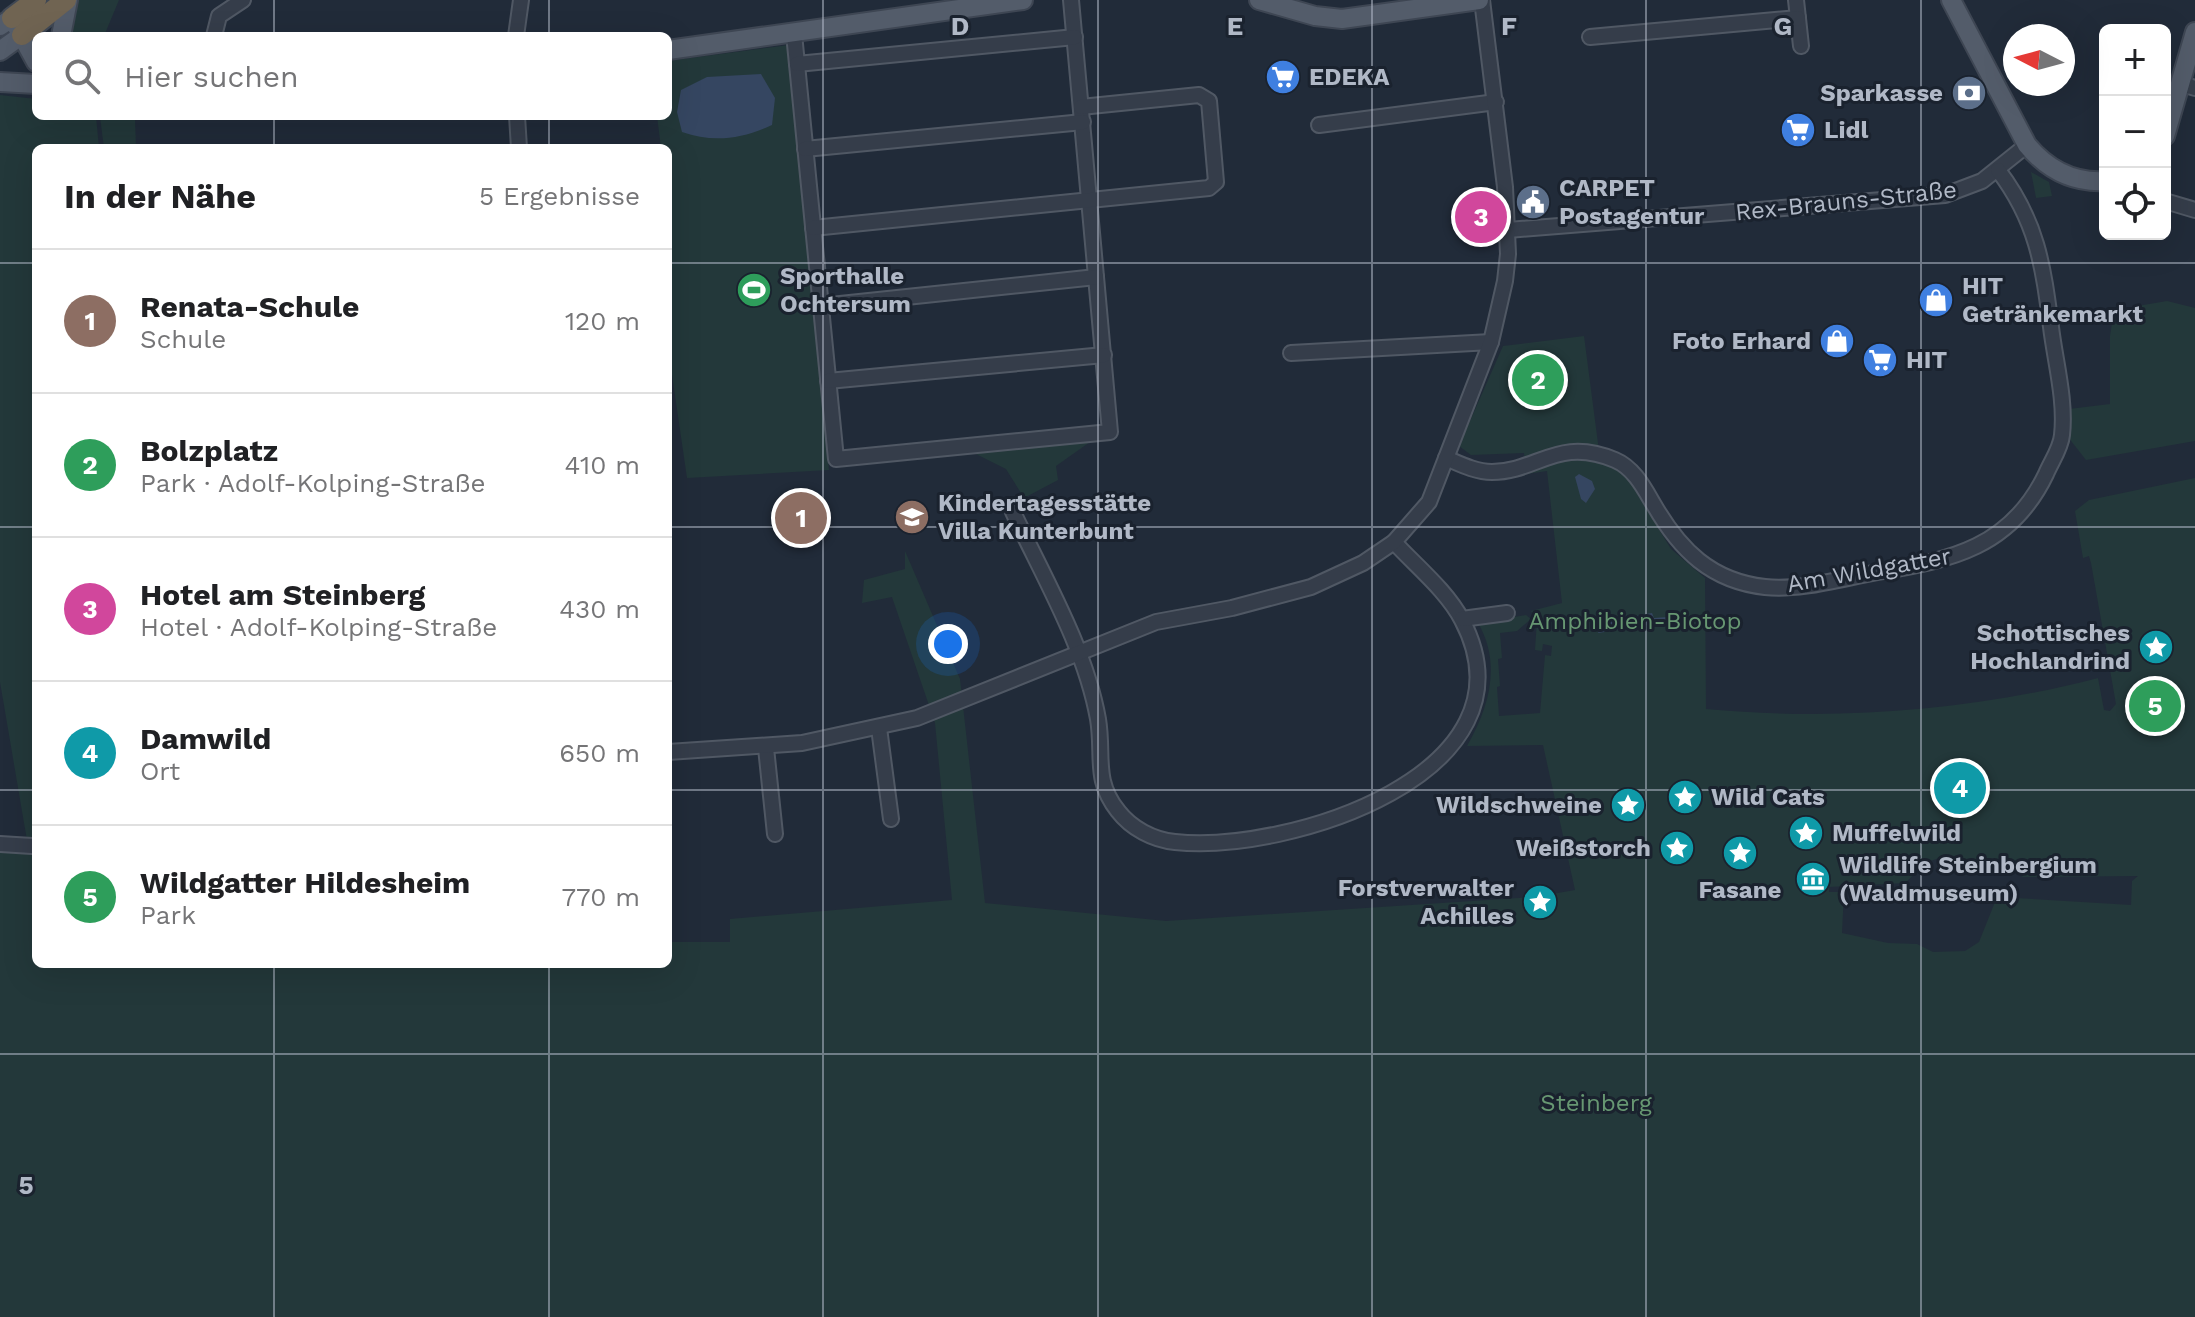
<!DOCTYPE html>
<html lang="de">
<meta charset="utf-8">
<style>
:root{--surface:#fff;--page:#f2f2f2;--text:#202124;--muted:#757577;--line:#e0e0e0;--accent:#d93025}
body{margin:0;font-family:"Work Sans",sans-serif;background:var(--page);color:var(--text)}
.controls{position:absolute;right:24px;top:24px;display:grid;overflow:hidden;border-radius:12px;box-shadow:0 8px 32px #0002}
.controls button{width:72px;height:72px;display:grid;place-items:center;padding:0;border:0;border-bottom:2px solid var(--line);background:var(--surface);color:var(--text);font:40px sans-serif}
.compass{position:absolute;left:2003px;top:24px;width:72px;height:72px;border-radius:50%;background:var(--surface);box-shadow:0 8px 32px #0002;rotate:276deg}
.you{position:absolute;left:948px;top:644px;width:28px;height:28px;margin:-20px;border:6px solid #fff;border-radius:50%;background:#1a73e8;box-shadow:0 0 0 12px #1a73e833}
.badge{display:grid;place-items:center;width:52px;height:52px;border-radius:50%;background:var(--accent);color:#fff;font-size:26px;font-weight:700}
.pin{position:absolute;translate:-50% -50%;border:4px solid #fff;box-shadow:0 2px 8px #0006}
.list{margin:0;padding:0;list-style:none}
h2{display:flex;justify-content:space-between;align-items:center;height:104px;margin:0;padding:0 32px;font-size:34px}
h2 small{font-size:26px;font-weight:400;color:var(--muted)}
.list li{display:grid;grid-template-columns:52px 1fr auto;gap:24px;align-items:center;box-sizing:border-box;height:144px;padding:0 32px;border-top:2px solid var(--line)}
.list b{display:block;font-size:30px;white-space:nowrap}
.list p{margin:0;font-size:26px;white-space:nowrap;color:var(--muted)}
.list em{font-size:26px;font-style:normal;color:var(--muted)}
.icon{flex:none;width:44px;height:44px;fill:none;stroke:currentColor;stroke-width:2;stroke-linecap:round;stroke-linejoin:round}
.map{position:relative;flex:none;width:2195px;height:1317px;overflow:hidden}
.search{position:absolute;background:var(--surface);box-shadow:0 8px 32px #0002;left:32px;top:32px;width:640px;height:88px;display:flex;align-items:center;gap:20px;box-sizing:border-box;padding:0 28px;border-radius:12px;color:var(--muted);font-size:30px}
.panel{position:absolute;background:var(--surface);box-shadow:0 8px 32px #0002;left:32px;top:144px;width:640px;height:824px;border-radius:12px}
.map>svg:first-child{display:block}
.green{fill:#23383a;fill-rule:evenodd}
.water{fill:#354661}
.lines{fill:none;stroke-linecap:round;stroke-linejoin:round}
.minor-casing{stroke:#505864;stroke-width:18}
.major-casing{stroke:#3e4653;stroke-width:22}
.highway-casing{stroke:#404854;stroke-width:24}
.minor{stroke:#353d4a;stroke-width:14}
.major{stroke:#535c6a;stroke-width:18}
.highway{stroke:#706452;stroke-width:20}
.grid{fill:none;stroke:#b0b8c6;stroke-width:2;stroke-opacity:0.55}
.labels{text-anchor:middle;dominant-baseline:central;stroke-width:6;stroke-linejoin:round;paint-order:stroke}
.poi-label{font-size:24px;font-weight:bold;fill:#b0b8c6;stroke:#1a222e;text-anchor:start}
.street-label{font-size:24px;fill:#b0b8c6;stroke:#1a222e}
.park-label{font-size:24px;fill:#679772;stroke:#1a222e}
.grid-label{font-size:26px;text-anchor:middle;font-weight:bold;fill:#b0b8c6;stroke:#1a222e;stroke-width:6;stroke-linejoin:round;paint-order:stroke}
</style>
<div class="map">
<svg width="2195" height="1317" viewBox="0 0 2195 1317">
<rect width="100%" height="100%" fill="#212b39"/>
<g class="green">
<polygon points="78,0 119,0 104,36 73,36 73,4"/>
<polygon points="789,45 829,470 687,478 670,361 668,148 661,148 657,116 668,116 668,61"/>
<path d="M0,95L36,99V116H96L99,148H36V964H668V942H730V919L952,900L935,723L892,597L862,603L864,580L905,569V551L960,679L985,903L1166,921L1535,897L1575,890L1543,745L1467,746C1489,708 1502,664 1478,623L1526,615L1531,619L1517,631L1500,633L1502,658L1498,659L1500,686L1497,687L1499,716L1540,713L1545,655L1551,656L1552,646L1543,644L1542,651L1535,650L1537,619L1531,611L1562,603L1547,471L1527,474L1524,453L1471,455L1459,446L1503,346L1584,336L1599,451L1628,479L1671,549L1705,578L1706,709C1835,721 1972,711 2098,678L2104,710L2110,711L2116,704L2091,563L2089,556L2083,558L2075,511L2089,500L2195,478V1317H0V851L29,852L0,682ZM1946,856L1947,864H1957L1969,871L1974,862L1984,858L2023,877L2138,876L2132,881L2131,905L2016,898L2017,889L1995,902L1979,942L1965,951L1933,952L1917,944L1888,943L1842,933L1844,892H1829V887L1905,883L1927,862Z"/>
<polygon points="100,117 135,118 136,148 104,148"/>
<polygon points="2031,172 2049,182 2052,196 2036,198"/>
<polygon points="2167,301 2195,308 2195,441 2086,460 2068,437 2069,409 2110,404 2110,336 2114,310"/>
<polygon points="1090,442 1056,466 1058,480 1024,498 1006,469 974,453"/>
</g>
<g class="water">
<path d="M761,74L775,98L772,125C742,139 713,143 682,132L677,112L681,90L707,77Z"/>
<polygon points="1579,474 1592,481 1595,489 1586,503 1581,499 1575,477"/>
<polygon points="1652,613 1654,618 1682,616 1684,621 1681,625 1654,624 1598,633 1604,622"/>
</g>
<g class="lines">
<g class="minor-casing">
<g id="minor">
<polyline points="1796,0 1801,46"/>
<polyline points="794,34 836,459 1110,432 1071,0"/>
<polyline points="214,36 219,16 243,0"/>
<polyline points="516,36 521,0"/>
<polyline points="1590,37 1798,18"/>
<polyline points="797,64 1075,37"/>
<polyline points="2182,84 2195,88"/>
<polyline points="517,116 519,148"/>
<polyline points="1319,125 1496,102"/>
<polyline points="805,149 1083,122"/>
<polyline points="2165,201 2195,210"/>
<polyline points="813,228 1209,188 1216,182 1209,101 1199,95 1081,107"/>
<polyline points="1508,230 1945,195 1982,181 2027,145"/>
<polyline points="821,306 1096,277"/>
<polyline points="1291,353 1491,342"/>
<polyline points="828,381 1104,355"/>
<path d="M1446,458C1460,464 1476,472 1492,472C1537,472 1558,436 1615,460C1634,468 1644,488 1654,505C1680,550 1711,581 1765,587C1800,591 1843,578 1878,572C1952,560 2011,547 2046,474C2051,462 2061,448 2062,435C2066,400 2055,361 2051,327C2043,265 2037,221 1998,170"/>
<path d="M1013,512C1044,578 1085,647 1098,719C1104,755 1093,780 1118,811C1131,828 1153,840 1175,842C1286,854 1543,774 1462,620C1447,591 1416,566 1394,542"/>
<polyline points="1462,619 1507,613"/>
<polyline points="879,728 891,819"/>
<polyline points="766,748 775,834"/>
<polyline points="668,752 802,743 917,718 1156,622 1232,608 1311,587 1363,563 1394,542 1429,502 1491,342 1505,281 1508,254 1505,187 1482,0"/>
<polyline points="0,844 32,846"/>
</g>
</g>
<g class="major-casing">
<g id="major">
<polyline points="1259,0 1315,16 1342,19 1479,0"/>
<path d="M1951,0L2027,145C2047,169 2073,183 2105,181"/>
<polyline points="0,26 12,18 36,62"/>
<polyline points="61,36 68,0"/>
<polyline points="668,50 1023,0"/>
<polyline points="0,51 22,35"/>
<polyline points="0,82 36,84"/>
<polyline points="2165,136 2195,32"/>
</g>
</g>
<g class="highway-casing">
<g id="highway">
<polyline points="12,18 36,0"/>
<polyline points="22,35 66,0"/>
</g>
</g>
<use href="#minor" class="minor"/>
<use href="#major" class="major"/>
<use href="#highway" class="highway"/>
</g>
<path class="grid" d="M274,0V36M549,0V36M823,0V1317M1098,0V1317M1372,0V1317M1646,0V1317M1921,0V1317M274,116V148M549,116V148M0,263H36M668,263H2195M0,527H36M668,527H2195M0,790H36M668,790H2195M274,964V1317M549,964V1317M0,1054H2195"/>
<defs>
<g id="supermarket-disc" transform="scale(1.8)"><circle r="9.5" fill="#3f7fe0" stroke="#1a222e"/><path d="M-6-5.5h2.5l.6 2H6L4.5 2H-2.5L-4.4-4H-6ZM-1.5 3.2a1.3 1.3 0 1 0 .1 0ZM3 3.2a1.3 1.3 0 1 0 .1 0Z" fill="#fff"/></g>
<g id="bank-disc" transform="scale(1.8)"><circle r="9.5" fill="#5c6f8a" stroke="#1a222e"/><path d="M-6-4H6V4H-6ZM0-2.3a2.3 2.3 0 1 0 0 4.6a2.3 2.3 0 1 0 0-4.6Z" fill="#fff"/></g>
<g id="civic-disc" transform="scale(1.8)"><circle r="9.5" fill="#5c6f8a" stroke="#1a222e"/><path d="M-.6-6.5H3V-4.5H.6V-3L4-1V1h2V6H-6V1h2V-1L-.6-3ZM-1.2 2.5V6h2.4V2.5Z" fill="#fff"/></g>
<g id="stadium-disc" transform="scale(1.8)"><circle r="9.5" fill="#2e9e5b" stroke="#1a222e"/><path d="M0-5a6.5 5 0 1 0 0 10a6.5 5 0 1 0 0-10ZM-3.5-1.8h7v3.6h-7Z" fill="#fff"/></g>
<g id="shop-disc" transform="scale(1.8)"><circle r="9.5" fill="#3f7fe0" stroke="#1a222e"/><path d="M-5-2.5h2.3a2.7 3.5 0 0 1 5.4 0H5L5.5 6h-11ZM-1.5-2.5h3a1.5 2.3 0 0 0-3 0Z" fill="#fff"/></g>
<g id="school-disc" transform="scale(1.8)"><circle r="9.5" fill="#8d6e63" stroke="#1a222e"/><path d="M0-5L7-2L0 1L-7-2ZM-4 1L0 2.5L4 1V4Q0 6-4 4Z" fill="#fff"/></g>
<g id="sight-disc" transform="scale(1.8)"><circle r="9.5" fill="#0f9aa8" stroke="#1a222e"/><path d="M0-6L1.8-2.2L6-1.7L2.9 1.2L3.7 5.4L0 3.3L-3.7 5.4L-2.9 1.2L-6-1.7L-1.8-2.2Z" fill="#fff"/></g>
<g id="museum-disc" transform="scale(1.8)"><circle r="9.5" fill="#0f9aa8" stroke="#1a222e"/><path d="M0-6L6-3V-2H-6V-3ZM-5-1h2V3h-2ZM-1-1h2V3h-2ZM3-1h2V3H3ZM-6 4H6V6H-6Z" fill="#fff"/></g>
</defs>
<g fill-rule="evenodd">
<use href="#supermarket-disc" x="1283" y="77"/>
<use href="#bank-disc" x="1969" y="93"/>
<use href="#supermarket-disc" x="1798" y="130"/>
<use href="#civic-disc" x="1533" y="202"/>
<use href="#stadium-disc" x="754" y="290"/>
<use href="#shop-disc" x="1936" y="300"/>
<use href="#shop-disc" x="1837" y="341"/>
<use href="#supermarket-disc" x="1880" y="360"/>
<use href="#school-disc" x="912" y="517"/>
<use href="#sight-disc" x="2156" y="647"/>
<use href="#sight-disc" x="1685" y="797"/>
<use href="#sight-disc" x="1628" y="805"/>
<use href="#sight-disc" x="1806" y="833"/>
<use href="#sight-disc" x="1677" y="848"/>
<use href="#sight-disc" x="1740" y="853"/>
<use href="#museum-disc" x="1813" y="879"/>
<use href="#sight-disc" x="1540" y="902"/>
</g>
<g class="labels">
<g class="poi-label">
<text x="1309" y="77">EDEKA</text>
<text x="1943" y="93" text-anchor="end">Sparkasse</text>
<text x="1824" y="130">Lidl</text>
<text x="1559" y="188">CARPET<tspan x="1559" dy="28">Postagentur</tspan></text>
<text x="780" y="276">Sporthalle<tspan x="780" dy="28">Ochtersum</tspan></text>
<text x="1962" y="286">HIT<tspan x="1962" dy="28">Getränkemarkt</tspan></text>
<text x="1811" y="341" text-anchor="end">Foto Erhard</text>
<text x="1906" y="360">HIT</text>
<text x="938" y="503">Kindertagesstätte<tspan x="938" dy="28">Villa Kunterbunt</tspan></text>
<text x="2130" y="633" text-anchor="end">Schottisches<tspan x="2130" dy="28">Hochlandrind</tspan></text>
<text x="1711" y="797">Wild Cats</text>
<text x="1602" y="805" text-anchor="end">Wildschweine</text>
<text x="1832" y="833">Muffelwild</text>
<text x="1651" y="848" text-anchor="end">Weißstorch</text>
<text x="1839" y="865">Wildlife Steinbergium<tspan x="1839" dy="28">(Waldmuseum)</tspan></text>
<text x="1514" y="888" text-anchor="end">Forstverwalter<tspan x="1514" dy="28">Achilles</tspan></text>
<text x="1740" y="890" text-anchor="middle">Fasane</text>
</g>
<g class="street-label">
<text transform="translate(1846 201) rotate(-6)">Rex-Brauns-Straße</text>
<text transform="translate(1869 570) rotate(-10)">Am Wildgatter</text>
</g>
<g class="park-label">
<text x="1635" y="621">Amphibien-Biotop</text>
<text x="1596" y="1103">Steinberg</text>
</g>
</g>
<g class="grid-label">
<text x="960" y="35">D</text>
<text x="1235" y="35">E</text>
<text x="1509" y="35">F</text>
<text x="1783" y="35">G</text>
<text x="26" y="1194">5</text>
</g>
</svg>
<div class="controls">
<button>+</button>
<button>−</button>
<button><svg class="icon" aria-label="locate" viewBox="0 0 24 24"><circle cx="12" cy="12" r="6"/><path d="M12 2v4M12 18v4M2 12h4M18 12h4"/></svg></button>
</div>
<svg class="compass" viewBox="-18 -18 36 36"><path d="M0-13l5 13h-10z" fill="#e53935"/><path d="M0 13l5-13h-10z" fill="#757577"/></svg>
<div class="you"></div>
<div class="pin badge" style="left:801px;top:518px;background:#8d6e63">1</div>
<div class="pin badge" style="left:1538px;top:380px;background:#2e9e5b">2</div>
<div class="pin badge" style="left:1481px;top:217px;background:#d1479c">3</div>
<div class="pin badge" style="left:1960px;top:788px;background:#0f9aa8">4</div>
<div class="pin badge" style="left:2155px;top:706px;background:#2e9e5b">5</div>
<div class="search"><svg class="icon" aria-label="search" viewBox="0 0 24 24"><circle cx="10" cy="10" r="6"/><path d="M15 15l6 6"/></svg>Hier suchen</div>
<section class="panel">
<h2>In der Nähe<small>5 Ergebnisse</small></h2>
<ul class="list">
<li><span class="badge" style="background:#8d6e63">1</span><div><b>Renata-Schule</b><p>Schule</p></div><em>120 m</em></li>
<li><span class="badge" style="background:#2e9e5b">2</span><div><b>Bolzplatz</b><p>Park · Adolf-Kolping-Straße</p></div><em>410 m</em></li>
<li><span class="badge" style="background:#d1479c">3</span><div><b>Hotel am Steinberg</b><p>Hotel · Adolf-Kolping-Straße</p></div><em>430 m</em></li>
<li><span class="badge" style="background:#0f9aa8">4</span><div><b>Damwild</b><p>Ort</p></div><em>650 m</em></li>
<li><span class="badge" style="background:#2e9e5b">5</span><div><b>Wildgatter Hildesheim</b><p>Park</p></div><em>770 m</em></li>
</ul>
</section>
</div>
